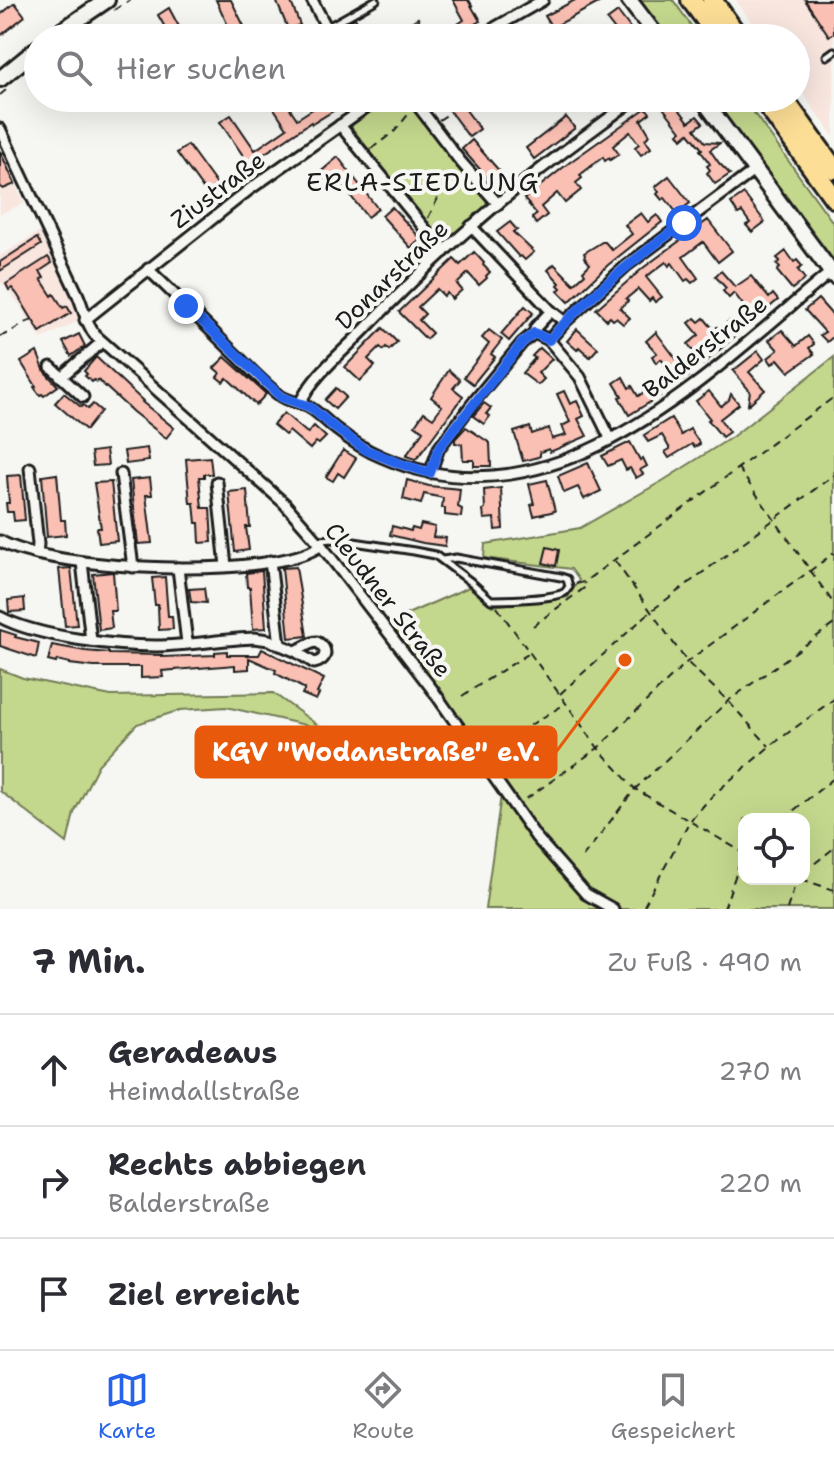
<!DOCTYPE html>
<html lang="de">
<meta charset="utf-8">
<style>
:root{--surface:#fff;--page:#f7f7f7;--text:#2b2b33;--muted:#7c7c81;--line:#e1e1e2;--accent:#2563eb}
body{margin:0;font-family:"Shantell Sans",sans-serif;background:var(--page);color:var(--text)}
.controls{position:absolute;right:24px;bottom:24px;display:grid;overflow:hidden;border-radius:16px;box-shadow:0 8px 32px #0002}
.controls button{width:72px;height:72px;display:grid;place-items:center;padding:0;border:0;border-bottom:2px solid var(--line);background:var(--surface);color:var(--text);font:40px sans-serif}
.stop{position:absolute;width:24px;height:24px;margin:-18px;border:6px solid #2563eb;border-radius:50%;background:#fff}
.stop.end{background:#2563eb;border-color:#fff;box-shadow:0 2px 8px #0008}
.list{margin:0;padding:0;list-style:none}
h2{display:flex;justify-content:space-between;align-items:center;height:104px;margin:0;padding:0 32px;font-size:34px}
h2 small{font-size:26px;font-weight:400;color:var(--muted)}
.list li{display:grid;grid-template-columns:52px 1fr auto;gap:24px;align-items:center;box-sizing:border-box;height:112px;padding:0 32px;border-top:2px solid var(--line)}
.list b{display:block;font-size:30px;white-space:nowrap}
.list p{margin:0;font-size:26px;white-space:nowrap;color:var(--muted)}
.list em{font-size:26px;font-style:normal;color:var(--muted)}
.icon{flex:none;width:44px;height:44px;fill:none;stroke:currentColor;stroke-width:2;stroke-linecap:round;stroke-linejoin:round}
.map{position:relative;flex:none;width:834px;height:909px;overflow:hidden}
.search{position:absolute;background:var(--surface);box-shadow:0 8px 32px #0002;left:24px;right:24px;top:24px;height:88px;display:flex;align-items:center;gap:20px;box-sizing:border-box;padding:0 28px;border-radius:44px;color:var(--muted);font-size:30px}
.sheet{height:440px;background:var(--surface)}
nav{display:flex;justify-content:space-around;align-items:center;box-sizing:border-box;height:112px;border-top:2px solid var(--line);background:var(--surface);font-size:22px;color:var(--muted)}
nav a{display:grid;justify-items:center;gap:4px}
nav .on{color:var(--accent)}
.map>svg:first-child{display:block}
.built{fill:#f8e6df}
.green{fill:#c4d88d;stroke:#707a54;stroke-width:2;fill-rule:evenodd}
.building{fill:#fbc0b4;stroke:#1c1c1c;stroke-width:2}
.lines{fill:none;stroke-linecap:round;stroke-linejoin:round}
.lane-casing{stroke:#1c1c1c;stroke-width:11}
.street-casing{stroke:#1c1c1c;stroke-width:15}
.secondary-casing{stroke:#1c1c1c;stroke-width:20}
.highway-casing{stroke:#1c1c1c;stroke-width:24}
.path{stroke:#1c1c1c;stroke-width:2;stroke-dasharray:8 6;stroke-linecap:butt}
.lane{stroke:#f6f6f2;stroke-width:5}
.street{stroke:#f6f6f2;stroke-width:9}
.secondary{stroke:#f6f6f2;stroke-width:14}
.highway{stroke:#fdde96;stroke-width:18}
.route{stroke:#2563eb;stroke-width:10}
.labels{text-anchor:middle;dominant-baseline:central;stroke-width:8;stroke-linejoin:round;paint-order:stroke}
.street-label{font-size:24px;fill:#1c1c1c;stroke:#f6f6f2}
.neighbourhood-label{font-size:26px;letter-spacing:2px;fill:#1c1c1c;stroke:#f6f6f2}
.leader{fill:none;stroke:#e8590c;stroke-width:3}
.callout-dot{fill:#e8590c;stroke:#f6f6f2;stroke-width:3}
.callout{fill:#e8590c;stroke:#e8590c;stroke-width:3}
.callout-label{font-size:26px;text-anchor:middle;font-weight:bold;fill:#fff}
</style>
<div class="map">
<svg width="834" height="909" viewBox="0 0 834 909">
<rect width="100%" height="100%" fill="#f6f6f2"/>
<filter id="ink" filterUnits="userSpaceOnUse"><feTurbulence type="fractalNoise" baseFrequency=".0125" numOctaves="2"/><feDisplacementMap in="SourceGraphic" scale="16" xChannelSelector="R" yChannelSelector="G"/><feConvolveMatrix kernelMatrix="1 2 1 2 8 2 1 2 1" color-interpolation-filters="sRGB"/></filter>
<g filter="url(#ink)">
<g class="built">
<polygon points="736,0 834,0 834,137 796,84 796,38 763,38"/>
<polygon points="0,151 24,203 0,214"/>
<polygon points="39,232 75,302 79,321 41,339 20,305 0,281 0,256"/>
</g>
<g class="green">
<polygon points="637,0 673,0 700,38 665,38"/>
<polygon points="389,98 406,98 459,167 487,199 485,208 453,238 447,240 435,233 352,128 352,123 355,120"/>
<polygon points="708,98 743,98 834,224 834,267"/>
<path d="M834,357V909H620L587,890L551,848L445,697L387,623L469,587L492,606L568,597L579,580L571,569L484,558L485,544L580,528L664,480L732,437ZM744,819H804V879H744Z"/>
<polygon points="0,669 23,678 111,696 273,693 323,729 226,707 180,710 137,724 98,765 74,813 67,843 0,791"/>
<polygon points="501,795 586,894 610,909 485,909"/>
</g>
<g class="building">
<polygon points="216,0 231,0 244,26 231,32"/>
<polygon points="276,0 290,0 300,25 288,29"/>
<polygon points="453,0 468,0 480,21 450,38 436,38 464,20"/>
<polygon points="575,0 604,0 552,28 545,16"/>
<polygon points="805,0 834,0 834,33 829,36"/>
<polygon points="15,3 25,16 0,36 0,15"/>
<polygon points="169,8 177,23 186,38 170,38 166,29 158,15"/>
<polygon points="618,12 628,25 637,38 621,38 607,20"/>
<polygon points="355,18 363,31 368,38 353,38 344,24"/>
<polygon points="418,18 426,33 430,38 414,38 406,25"/>
<polygon points="267,98 283,98 297,119 330,98 354,98 312,124 311,122 249,164 220,122 231,115 255,150 287,128"/>
<polygon points="440,98 457,98 480,129 469,137"/>
<polygon points="671,98 689,98 680,104 682,106 679,109 689,122 697,116 703,123 695,129 705,142 720,143 710,150 719,163 730,174 715,184 707,173 710,170 707,166 710,164 700,150 702,149 689,133 682,139 678,133 681,131 661,105"/>
<polygon points="646,108 650,113 641,120 650,135 645,139 651,148 641,155 635,147 639,144 630,132 613,146 619,154 610,160 609,158 605,161 603,157 580,175 582,178 576,183 581,190 565,203 557,193 541,207 547,215 536,224 532,218 537,214 524,199 570,162"/>
<polygon points="566,117 575,128 534,159 526,148"/>
<polygon points="472,140 502,174 492,183 462,149"/>
<polygon points="188,145 217,185 206,193 177,153"/>
<polygon points="0,151 15,184 3,189 0,186"/>
<polygon points="338,157 378,209 367,217 333,173 320,182 316,176"/>
<polygon points="669,176 690,203 677,213 665,198 662,200 657,194 659,192 655,187"/>
<polygon points="744,194 765,222 752,232 746,225 750,223 742,212 738,214 731,203"/>
<polygon points="392,207 421,239 411,248 382,216"/>
<polygon points="641,213 648,222 657,215 662,222 608,265 569,302 558,291 561,288 558,285 560,283 548,270 554,264 574,284 585,274 583,271 590,264 584,257 585,255 584,253 602,242 605,242 612,250 632,234 625,225"/>
<polygon points="708,220 732,251 718,262 703,242 683,257 698,278 692,283 688,279 685,281 672,263 669,266 666,262 646,277 662,297 655,302 652,298 649,301 638,289 626,299 628,301 620,308 630,318 623,324 616,318 613,320 610,317 607,320 596,309 643,268"/>
<polygon points="510,222 517,230 513,232 534,252 525,260 521,256 519,257 497,232"/>
<polygon points="37,238 41,245 0,271 0,262"/>
<polygon points="786,251 794,262 797,260 802,266 798,270 805,279 792,289 777,271 780,268 776,264 780,261 777,258"/>
<polygon points="474,252 484,263 483,265 490,272 486,276 487,278 479,285 468,273 457,284 462,290 452,299 447,293 444,296 437,289 418,307 425,314 419,320 432,333 426,339 399,312 454,259 460,265"/>
<polygon points="48,257 52,263 40,271 44,278 41,279 52,296 54,294 63,308 67,306 71,313 40,332 17,294 12,288 9,290 6,284"/>
<polygon points="721,271 735,287 751,276 769,298 773,294 778,300 753,321 744,310 746,309 734,293 729,298 723,291 726,288 715,276"/>
<polygon points="818,299 834,317 834,336 827,342 820,335 825,332 805,310"/>
<polygon points="525,306 533,313 509,341 501,334"/>
<polygon points="695,318 699,322 704,318 714,330 717,327 719,330 729,321 740,332 703,364 688,344 699,335 689,323"/>
<polygon points="383,328 397,342 389,350 386,347 383,350 380,347 368,359 375,366 360,381 345,367"/>
<polygon points="577,329 598,348 590,357 579,347 577,350 567,341"/>
<polygon points="489,330 502,340 491,354 495,357 473,384 464,377 489,344 482,338"/>
<polygon points="782,330 796,346 808,336 814,344 809,348 814,354 789,372 778,359 772,364 768,358 778,350 769,340"/>
<polygon points="656,332 689,376 676,385 667,373 670,371 661,359 656,363 652,356 657,353 646,341"/>
<polygon points="79,334 85,346 71,356 63,342"/>
<polygon points="540,348 552,359 538,373 544,379 538,385 522,373 535,358 532,356"/>
<polygon points="758,351 764,359 749,372 765,390 748,405 750,391 733,371"/>
<polygon points="37,352 45,372 58,386 44,396 42,394 40,395 36,390 34,387 36,386 21,362"/>
<polygon points="96,357 143,401 142,402 174,428 166,438 133,412 98,380 97,382 94,380 92,382 85,376 87,374 84,371"/>
<polygon points="225,357 266,394 256,405 227,378 223,382 217,377 220,373 214,368"/>
<polygon points="449,370 460,380 453,388 463,396 418,457 415,459 406,456 423,431 415,425 424,412 433,418 442,406 431,397"/>
<polygon points="623,377 629,388 632,386 638,396 654,386 660,396 629,415 619,397 622,396 614,383"/>
<polygon points="336,388 346,397 335,409 325,400"/>
<polygon points="564,391 570,404 577,401 584,416 578,419 587,436 550,452 549,449 540,452 540,456 538,457 523,461 514,432 530,427 532,434 549,428 552,439 566,435 562,426 570,422 557,394"/>
<polygon points="709,391 721,406 729,400 731,394 739,404 720,419 729,432 722,437 708,420 710,419 696,401"/>
<polygon points="64,393 81,407 83,405 88,409 93,404 101,411 86,430 55,403"/>
<polygon points="484,403 491,408 486,414 490,416 484,424 473,416"/>
<polygon points="284,413 306,432 308,433 314,426 326,437 319,444 316,442 310,449 289,431 285,435 273,425"/>
<polygon points="671,418 681,435 690,429 700,444 694,447 692,444 669,458 665,452 670,449 662,435 648,442 644,435"/>
<polygon points="466,427 490,443 491,466 474,466 474,460 463,460 462,444 455,443 455,439"/>
<polygon points="630,442 640,460 643,458 647,466 640,470 643,474 636,478 630,468 626,470 621,460 608,466 602,456"/>
<polygon points="147,448 149,461 126,464 124,451"/>
<polygon points="106,450 108,465 93,466 91,452"/>
<polygon points="343,450 356,458 344,477 338,473 333,481 326,477"/>
<polygon points="210,457 212,474 204,474 204,477 199,477 202,508 210,508 212,542 200,543 199,523 196,523 194,503 190,503 186,459"/>
<polygon points="588,463 601,491 584,499 578,487 564,493 558,476"/>
<polygon points="57,474 61,520 65,520 66,535 47,537 42,476"/>
<polygon points="21,475 25,520 14,521 13,512 7,512 6,503 9,503 7,476"/>
<polygon points="150,478 152,495 146,495 152,543 138,544 131,480"/>
<polygon points="407,480 429,486 460,489 458,507 462,509 461,517 445,515 445,508 442,508 443,498 424,494 421,504 403,499"/>
<polygon points="547,480 555,511 534,516 531,505 534,504 529,484"/>
<polygon points="111,482 117,541 99,543 97,528 101,528 94,483"/>
<polygon points="501,488 503,529 495,530 494,518 484,519 483,510 485,509 484,490"/>
<polygon points="247,490 250,527 246,527 249,550 235,552 229,492"/>
<polygon points="421,524 435,527 433,537 446,538 445,546 423,543 390,535 392,526 411,531 412,528 419,530"/>
<polygon points="547,547 559,550 556,566 543,563"/>
<polygon points="296,567 307,636 289,638 282,568"/>
<polygon points="71,568 77,625 65,626 59,569"/>
<polygon points="262,571 266,628 253,629 250,587 247,587 246,573"/>
<polygon points="113,572 116,611 110,611 112,628 99,630 93,574"/>
<polygon points="165,577 168,616 172,616 173,629 159,630 158,605 155,605 152,578"/>
<polygon points="204,588 206,603 191,602 189,589"/>
<polygon points="24,598 25,611 9,612 8,600"/>
<polygon points="0,630 16,635 15,637 39,643 36,658 0,646"/>
<polygon points="52,645 85,651 109,653 109,654 162,655 162,657 215,655 215,652 227,651 227,655 259,655 262,649 324,679 317,693 319,694 316,700 302,694 305,689 275,673 276,670 249,658 249,669 235,670 235,665 162,671 163,677 141,678 141,667 94,667 70,664 70,663 57,660 56,663 48,661"/>
</g>
<g class="lines">
<g class="lane-casing">
<g id="lane">
<polyline points="328,27 376,0"/>
<polyline points="827,56 834,51"/>
<path d="M318,540L334,539L414,551L435,555L471,582L491,600C504,600 555,599 565,592C566,591 567,589 569,587L567,579L561,577L456,558L443,560"/>
</g>
</g>
<g class="street-casing">
<g id="street">
<polyline points="312,0 332,38"/>
<polyline points="477,38 543,0"/>
<polyline points="412,98 460,161 498,204"/>
<polyline points="340,125 444,252"/>
<path d="M0,129L77,293C84,308 85,322 95,335L284,503L321,545L432,689L536,837L586,894L613,909"/>
<polyline points="471,226 551,311"/>
<path d="M148,269C176,296 204,323 231,350C247,365 262,382 279,395C289,403 302,402 312,409C321,415 328,423 336,429C350,440 365,450 382,457C557,533 708,373 831,272"/>
<polyline points="85,320 250,189 379,98"/>
<polyline points="534,333 549,340 565,322"/>
<polyline points="549,340 580,377 610,438"/>
<polyline points="51,367 83,397"/>
<polyline points="61,377 102,342"/>
<path d="M300,403C314,374 343,352 365,329C399,294 434,259 471,227C523,180 581,139 636,98"/>
<polyline points="30,468 38,544 37,554"/>
<polyline points="430,473 439,448 476,399 522,343 534,333 536,327 551,311 565,322 626,266 755,170"/>
<polyline points="121,474 133,567"/>
<polyline points="217,482 226,566"/>
<path d="M0,541C51,571 276,581 321,545"/>
<polyline points="270,561 280,645"/>
<polyline points="82,562 91,641"/>
<polyline points="178,568 187,643"/>
<path d="M0,617C37,637 115,646 156,646C189,646 222,639 254,638L269,640L295,651L314,663C327,661 329,648 317,642C309,642 303,649 295,651"/>
</g>
</g>
<g class="secondary-casing">
<g id="secondary">
<polyline points="629,0 658,38"/>
<polyline points="51,38 107,0"/>
<polyline points="0,79 38,48"/>
<polyline points="702,98 834,276"/>
</g>
</g>
<g class="highway-casing">
<g id="highway">
<polyline points="691,0 719,38"/>
<polyline points="712,0 739,38"/>
<polyline points="762,98 834,198"/>
<polyline points="783,98 834,169"/>
</g>
</g>
<g class="path">
<polyline points="469,0 483,24"/>
<polyline points="114,10 130,0"/>
<polyline points="0,95 6,90"/>
<polyline points="581,105 591,98"/>
<polyline points="439,120 448,114"/>
<polyline points="371,149 395,131 410,112"/>
<polyline points="428,218 442,190 457,174"/>
<path d="M0,336C13,333 22,322 34,320"/>
<polyline points="738,468 834,604"/>
<polyline points="615,561 687,662 728,701 769,746"/>
<polyline points="576,584 584,582 614,560 834,397"/>
<polyline points="497,607 598,748 635,789 744,853"/>
<polyline points="533,626 587,586 584,583"/>
<polyline points="560,694 651,611 834,475"/>
<polyline points="462,696 528,654"/>
<polyline points="494,747 565,704"/>
<polyline points="526,799 598,748 687,662 834,553"/>
<polyline points="783,819 834,778"/>
<polyline points="583,857 635,789 728,701 834,624"/>
<polyline points="804,872 834,848"/>
<polyline points="801,879 834,890"/>
<polyline points="644,906 689,822 713,795 769,747 834,699"/>
<polyline points="724,909 744,850"/>
<polyline points="787,909 797,879"/>
</g>
<use href="#lane" class="lane"/>
<use href="#street" class="street"/>
<use href="#secondary" class="secondary"/>
<use href="#highway" class="highway"/>
</g>
</g>
<g class="lines" filter="url(#ink)">
<path class="route" d="M186,306L281,397L310,407L335,428L366,450L401,464L430,473L439,448L522,343L534,333L549,340C589,295 635,258 684,223"/>
</g>
<g class="labels">
<g class="street-label">
<text transform="translate(218 190) rotate(-37)">Ziustraße</text>
<text transform="translate(392 275) rotate(-44)">Donarstraße</text>
<text transform="translate(705 347) rotate(-38)">Balderstraße</text>
<text transform="translate(388 600) rotate(52)">Cleudner Straße</text>
</g>
<g class="neighbourhood-label">
<text x="423" y="181">ERLA-SIEDLUNG</text>
</g>
</g>
<path class="leader" d="M625 660L556 752"/>
<circle class="callout-dot" cx="625" cy="660" r="8"/>
<rect class="callout" x="196" y="727" width="360" height="50" rx="8"/>
<g class="callout-label">
<text x="376" y="761">KGV "Wodanstraße" e.V.</text>
</g>
</svg>
<div class="controls">
<button><svg class="icon" aria-label="locate" viewBox="0 0 24 24"><circle cx="12" cy="12" r="6"/><path d="M12 2v4M12 18v4M2 12h4M18 12h4"/></svg></button>
</div>
<div class="stop" style="left:684px;top:223px"></div>
<div class="stop end" style="left:186px;top:306px"></div>
<div class="search"><svg class="icon" aria-label="search" viewBox="0 0 24 24"><circle cx="10" cy="10" r="6"/><path d="M15 15l6 6"/></svg>Hier suchen</div>
</div>
<section class="sheet">
<h2>7 Min.<small>Zu Fuß · 490 m</small></h2>
<ul class="list">
<li><svg class="icon" aria-label="ahead" viewBox="0 0 24 24"><path d="M12 20V5M6 11l6-6 6 6"/></svg><div><b>Geradeaus</b><p>Heimdallstraße</p></div><em>270 m</em></li>
<li><svg class="icon" aria-label="right" viewBox="0 0 24 24"><path d="M7 20v-9h11M14 6l5 5-5 5"/></svg><div><b>Rechts abbiegen</b><p>Balderstraße</p></div><em>220 m</em></li>
<li><svg class="icon" aria-label="arrive" viewBox="0 0 24 24"><path d="M6 21V4h12l-3 4 3 4H6"/></svg><div><b>Ziel erreicht</b></div></li>
</ul>
</section>
<nav>
<a class="on"><svg class="icon" aria-label="map" viewBox="0 0 24 24"><path d="M3 6l6-2 6 2 6-2v14l-6 2-6-2-6 2zM9 4v14M15 6v14"/></svg>Karte</a>
<a><svg class="icon" aria-label="directions" viewBox="0 0 24 24"><path d="M12 3l9 9-9 9-9-9zM9 14v-3h6M13 9l2 2-2 2"/></svg>Route</a>
<a><svg class="icon" aria-label="saved" viewBox="0 0 24 24"><path d="M7 4h10v16l-5-4-5 4z"/></svg>Gespeichert</a>
</nav>
